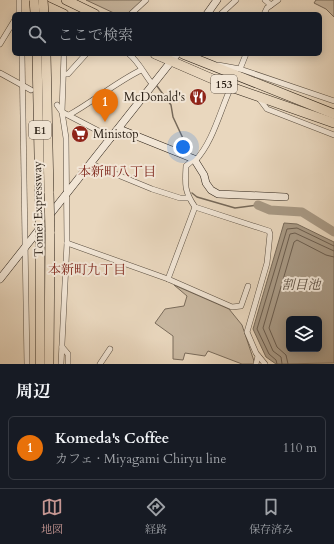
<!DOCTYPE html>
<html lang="ja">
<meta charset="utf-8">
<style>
:root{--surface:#171b24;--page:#20242c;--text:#f1f3f6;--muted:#9ea1a6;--line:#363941;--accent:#c59692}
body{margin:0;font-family:Cardo,"Noto Serif JP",serif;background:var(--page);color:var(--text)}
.controls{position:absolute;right:12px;bottom:12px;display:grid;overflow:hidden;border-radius:6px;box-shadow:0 2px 10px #0003}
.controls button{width:36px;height:36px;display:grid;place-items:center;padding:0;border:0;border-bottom:1px solid var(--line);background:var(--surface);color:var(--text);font:20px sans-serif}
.you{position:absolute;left:183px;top:147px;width:14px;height:14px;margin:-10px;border:3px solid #fff;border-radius:50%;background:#1a73e8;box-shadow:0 0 0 6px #1a73e833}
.badge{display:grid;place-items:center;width:26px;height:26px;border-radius:50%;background:var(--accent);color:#fff;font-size:13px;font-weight:700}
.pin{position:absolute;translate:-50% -33px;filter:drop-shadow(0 1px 2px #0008)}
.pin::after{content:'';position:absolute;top:21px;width:14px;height:12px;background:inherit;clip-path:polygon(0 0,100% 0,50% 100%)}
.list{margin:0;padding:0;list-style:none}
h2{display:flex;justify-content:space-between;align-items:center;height:52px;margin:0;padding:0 16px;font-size:17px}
h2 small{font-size:13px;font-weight:400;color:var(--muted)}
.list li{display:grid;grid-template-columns:26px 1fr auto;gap:12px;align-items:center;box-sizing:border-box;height:64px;margin:0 8px 8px;padding:0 8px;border:1px solid var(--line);border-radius:6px}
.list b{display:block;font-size:15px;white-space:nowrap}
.list p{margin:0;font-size:13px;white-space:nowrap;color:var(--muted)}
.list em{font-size:13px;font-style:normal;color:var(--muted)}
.icon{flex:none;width:22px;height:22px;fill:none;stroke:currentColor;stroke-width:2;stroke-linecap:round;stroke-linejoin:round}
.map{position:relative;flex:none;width:334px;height:364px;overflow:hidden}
.search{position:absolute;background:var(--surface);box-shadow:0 2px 10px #0003;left:12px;right:12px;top:12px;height:44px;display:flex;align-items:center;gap:10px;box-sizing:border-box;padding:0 14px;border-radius:6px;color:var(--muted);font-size:15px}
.sheet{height:124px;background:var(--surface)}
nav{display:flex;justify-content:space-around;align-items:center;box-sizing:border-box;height:56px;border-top:1px solid var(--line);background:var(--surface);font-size:11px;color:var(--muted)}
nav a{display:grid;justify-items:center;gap:2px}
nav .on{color:var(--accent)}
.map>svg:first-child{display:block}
.green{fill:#c9b8a1;stroke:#7a6c5c}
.water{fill:#a89985;stroke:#766959;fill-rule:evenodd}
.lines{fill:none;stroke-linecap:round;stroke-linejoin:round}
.shore{stroke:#6a5c4e;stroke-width:1}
.stream{stroke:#766959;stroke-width:1.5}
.river{stroke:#a89985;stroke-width:9}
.street-casing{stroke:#5a4e40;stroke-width:6}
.secondary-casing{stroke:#2b2016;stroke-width:8}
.highway-casing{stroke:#2b2016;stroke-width:10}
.street{stroke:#f1e5d5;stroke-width:5}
.secondary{stroke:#f1e5d5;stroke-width:7}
.highway{stroke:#e9d7be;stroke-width:9}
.highway-bridge-casing{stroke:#2b2016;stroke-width:10;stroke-linecap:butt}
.highway-bridge{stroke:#e9d7be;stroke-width:9}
.labels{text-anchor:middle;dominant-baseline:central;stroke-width:4;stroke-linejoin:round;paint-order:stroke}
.shield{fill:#f1e5d5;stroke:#665b4f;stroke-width:1}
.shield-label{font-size:11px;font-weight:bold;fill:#2b2016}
.poi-label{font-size:12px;fill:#2b2016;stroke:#f1e5d5;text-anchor:end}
.street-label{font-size:12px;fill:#2b2016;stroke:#f1e5d5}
.neighbourhood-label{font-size:13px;fill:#7a1f14;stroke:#f1e5d5}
.water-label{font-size:13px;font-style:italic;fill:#574a3d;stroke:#f1e5d5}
</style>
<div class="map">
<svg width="334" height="364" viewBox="0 0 334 364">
<rect width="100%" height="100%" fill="#e9d7be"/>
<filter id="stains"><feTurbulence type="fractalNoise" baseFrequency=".005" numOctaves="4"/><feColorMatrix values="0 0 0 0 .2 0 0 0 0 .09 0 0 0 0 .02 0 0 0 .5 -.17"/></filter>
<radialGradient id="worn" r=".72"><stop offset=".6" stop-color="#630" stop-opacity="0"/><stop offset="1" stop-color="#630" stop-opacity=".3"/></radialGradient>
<g class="green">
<polygon points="86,0 143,0 128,14 116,14"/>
<polygon points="316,0 334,0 334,17 326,9 314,3"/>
<polygon points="174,285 229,309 242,325 255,364 242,364 208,351 205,356 185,353 183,360 173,359 173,336 155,323 165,309 184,306 187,296"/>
</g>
<path class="water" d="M284,223L297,224L334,242V363L276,364L266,357L253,329ZM289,319H319V349H289Z"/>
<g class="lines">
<g class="shore">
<polyline points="277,364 276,360 269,354 257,329 287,229 297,228 334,246"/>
<polyline points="282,364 281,357 273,351 263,328 290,234 295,233 334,251"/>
<polyline points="288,364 286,355 277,347 269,328 294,242 297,240 326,255 334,257"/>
</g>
<g class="stream">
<polyline points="157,86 171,105 173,117 187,147"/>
<polyline points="192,193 197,197 235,208 258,205"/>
</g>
<polyline class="river" points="258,205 270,210 302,212 334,232"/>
<g class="street-casing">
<g id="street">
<polyline points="19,0 19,14"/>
<polyline points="265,0 271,5"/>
<polyline points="131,14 146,0"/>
<polyline points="221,14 236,0"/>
<polyline points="264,14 267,8 278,0"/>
<polyline points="0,44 14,21"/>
<polyline points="22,54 27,364"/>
<path d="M129,54C139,62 144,74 153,85"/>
<polyline points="218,65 240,69 334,101"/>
<polyline points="240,69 246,54"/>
<polyline points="0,73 31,90"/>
<polyline points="65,74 68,74 86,54"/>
<polyline points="258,97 267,109 334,135"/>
<polyline points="57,105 62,112 112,138"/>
<path d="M69,115C94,101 115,83 141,70"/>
<path d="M194,159L186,166C185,184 184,191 195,207L269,231L270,234L267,263L247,332L256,353L265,364"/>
<path d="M195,161C213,142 220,111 231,87"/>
<polyline points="91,164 152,189 180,198 189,198"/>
<polyline points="67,243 168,279 232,307 241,306 248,286"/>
<polyline points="168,279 195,207"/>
<polyline points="62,347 68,354 68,364"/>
<polyline points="61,364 67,243 66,138 62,112 64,54"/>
<polyline points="100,364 110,349"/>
<polyline points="256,364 258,356"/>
</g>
</g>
<g class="secondary-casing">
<g id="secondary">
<polyline points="207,14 217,0"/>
<polyline points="119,129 194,159 204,175 206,183 211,190 218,194 285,197"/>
<polyline points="48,217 177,54"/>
<polyline points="0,279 41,227"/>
</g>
</g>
<g class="highway-casing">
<g id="highway">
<polyline points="66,0 95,14"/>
<polyline points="38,2 64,14"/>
<polyline points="37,54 40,206"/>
<polyline points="46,54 49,193"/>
<polyline points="155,54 231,87 334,123"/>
<polyline points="183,54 334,114"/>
<polyline points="40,364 40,248"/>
<polyline points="49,364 50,232"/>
</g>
</g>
<use href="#street" class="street"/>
<use href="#secondary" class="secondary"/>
<use href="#highway" class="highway"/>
<g class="highway-bridge-casing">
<g id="highway-bridge">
<polyline points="34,0 35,12"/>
<polyline points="43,0 44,14"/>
<polyline points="49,193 50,232"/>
<polyline points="40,206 40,248"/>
</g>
</g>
<use href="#highway-bridge" class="highway-bridge"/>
</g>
<defs>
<g id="restaurant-disc" transform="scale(0.9)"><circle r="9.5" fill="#8f2418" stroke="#f1e5d5"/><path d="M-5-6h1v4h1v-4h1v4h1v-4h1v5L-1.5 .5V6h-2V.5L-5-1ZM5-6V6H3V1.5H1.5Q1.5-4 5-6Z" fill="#fff"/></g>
<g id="supermarket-disc" transform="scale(0.9)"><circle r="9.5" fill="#8f2418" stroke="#f1e5d5"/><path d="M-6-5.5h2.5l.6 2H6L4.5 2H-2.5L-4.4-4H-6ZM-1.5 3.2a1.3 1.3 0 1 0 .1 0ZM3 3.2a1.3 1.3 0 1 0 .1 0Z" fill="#fff"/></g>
</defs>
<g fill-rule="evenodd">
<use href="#restaurant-disc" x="198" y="97"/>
<use href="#supermarket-disc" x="80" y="134"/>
</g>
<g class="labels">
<g class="shield">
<rect x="211" y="75" width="26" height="18" rx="3"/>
<rect x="29" y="121" width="22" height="18" rx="3"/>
</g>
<g class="shield-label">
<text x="224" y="84">153</text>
<text x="40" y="130">E1</text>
</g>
<g class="poi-label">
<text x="185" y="97">McDonald's</text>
<text x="93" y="134" text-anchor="start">Ministop</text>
</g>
<g class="street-label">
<text transform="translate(38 209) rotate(-91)">Tomei Expressway</text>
</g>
<g class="neighbourhood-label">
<text x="117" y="172">本新町八丁目</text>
<text x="87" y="270">本新町九丁目</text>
</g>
<g class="water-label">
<text x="301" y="285">割目池</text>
</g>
</g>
<rect width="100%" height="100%" filter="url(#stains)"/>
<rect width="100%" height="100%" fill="url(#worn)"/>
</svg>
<div class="controls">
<button><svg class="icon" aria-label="layers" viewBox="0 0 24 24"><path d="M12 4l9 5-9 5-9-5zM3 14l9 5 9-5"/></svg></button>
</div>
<div class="you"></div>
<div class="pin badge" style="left:105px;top:122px;background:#e8710a">1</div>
<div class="search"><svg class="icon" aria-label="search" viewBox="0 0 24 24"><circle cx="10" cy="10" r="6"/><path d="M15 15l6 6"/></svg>ここで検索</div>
</div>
<section class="sheet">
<h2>周辺<small></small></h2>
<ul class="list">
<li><span class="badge" style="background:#e8710a">1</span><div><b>Komeda's Coffee</b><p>カフェ · Miyagami Chiryu line</p></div><em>110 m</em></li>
</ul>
</section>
<nav>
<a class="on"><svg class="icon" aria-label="map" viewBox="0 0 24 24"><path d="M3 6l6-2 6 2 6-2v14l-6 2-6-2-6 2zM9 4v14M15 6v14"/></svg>地図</a>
<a><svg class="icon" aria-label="directions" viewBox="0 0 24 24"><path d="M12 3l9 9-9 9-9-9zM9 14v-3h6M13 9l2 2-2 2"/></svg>経路</a>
<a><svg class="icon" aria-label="saved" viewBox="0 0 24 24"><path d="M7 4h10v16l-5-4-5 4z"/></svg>保存済み</a>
</nav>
